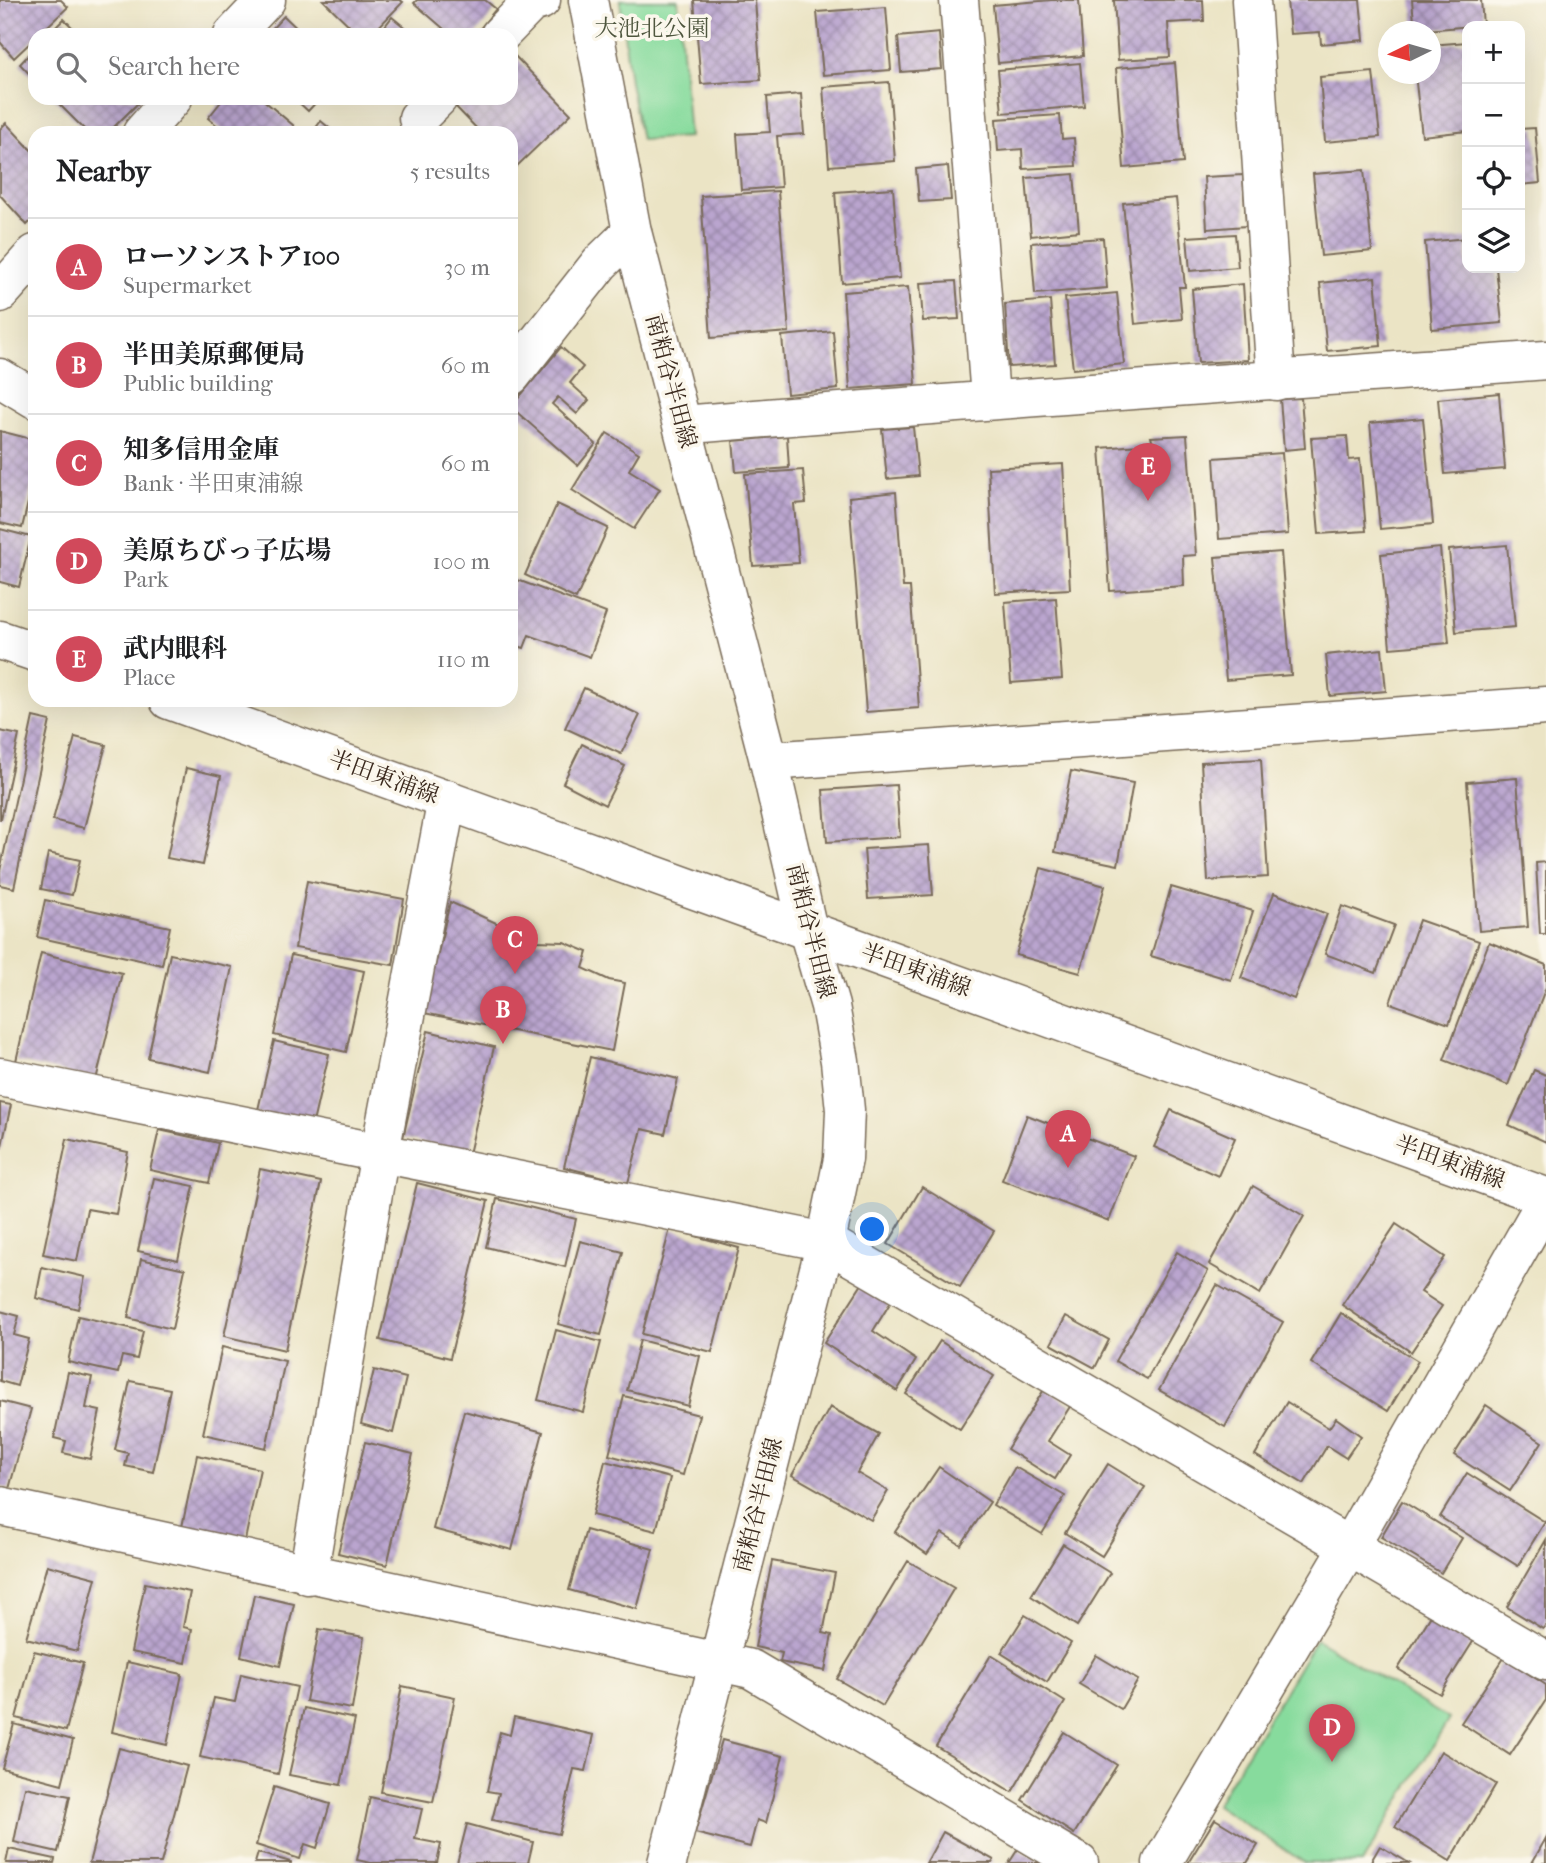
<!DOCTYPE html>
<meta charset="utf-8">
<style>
:root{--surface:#fff;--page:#f2f2f2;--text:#202124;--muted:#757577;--line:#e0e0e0;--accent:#d1495b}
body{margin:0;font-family:"IM FELL French Canon","Noto Serif JP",serif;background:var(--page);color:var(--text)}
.controls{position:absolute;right:21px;top:21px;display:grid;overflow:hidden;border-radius:14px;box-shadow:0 7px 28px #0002}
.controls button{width:63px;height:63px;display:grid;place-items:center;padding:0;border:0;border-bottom:2px solid var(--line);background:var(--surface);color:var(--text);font:35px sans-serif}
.compass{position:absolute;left:1378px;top:21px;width:63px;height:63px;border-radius:50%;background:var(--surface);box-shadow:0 7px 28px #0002;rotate:265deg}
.you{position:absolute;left:873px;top:1230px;width:24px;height:24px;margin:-18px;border:5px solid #fff;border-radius:50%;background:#1a73e8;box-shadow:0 0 0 10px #1a73e833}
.badge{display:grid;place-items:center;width:46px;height:46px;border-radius:50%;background:var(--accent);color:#fff;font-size:23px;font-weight:700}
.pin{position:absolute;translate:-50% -58px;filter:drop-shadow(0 2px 4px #0008)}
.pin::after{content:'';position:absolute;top:37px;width:24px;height:21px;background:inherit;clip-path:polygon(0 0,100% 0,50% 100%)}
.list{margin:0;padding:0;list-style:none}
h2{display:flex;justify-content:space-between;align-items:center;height:91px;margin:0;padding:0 28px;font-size:30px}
h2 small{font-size:23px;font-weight:400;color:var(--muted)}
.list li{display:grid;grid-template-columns:46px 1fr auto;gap:21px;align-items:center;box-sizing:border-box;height:98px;padding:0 28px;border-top:2px solid var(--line)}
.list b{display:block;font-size:26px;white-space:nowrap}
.list p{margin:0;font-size:23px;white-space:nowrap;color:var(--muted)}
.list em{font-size:23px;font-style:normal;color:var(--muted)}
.icon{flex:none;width:38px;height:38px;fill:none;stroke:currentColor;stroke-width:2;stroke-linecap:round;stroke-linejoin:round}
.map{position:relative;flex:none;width:1546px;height:1863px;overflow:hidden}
.search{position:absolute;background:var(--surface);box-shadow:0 7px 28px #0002;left:28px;top:28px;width:490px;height:77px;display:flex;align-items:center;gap:18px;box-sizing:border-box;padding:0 24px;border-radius:21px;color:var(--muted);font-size:26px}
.panel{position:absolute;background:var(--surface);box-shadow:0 7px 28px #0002;left:28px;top:126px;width:490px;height:581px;border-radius:21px}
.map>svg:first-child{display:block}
.park{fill:#87db9d;stroke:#61825e;stroke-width:2}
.building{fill:url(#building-cross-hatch)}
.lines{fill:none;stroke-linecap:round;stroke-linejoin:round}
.minor-casing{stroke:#796b58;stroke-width:41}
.major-casing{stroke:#796b58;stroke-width:41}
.minor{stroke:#fff;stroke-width:38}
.major{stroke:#fff;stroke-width:38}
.labels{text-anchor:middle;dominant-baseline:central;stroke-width:7;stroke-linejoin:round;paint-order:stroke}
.park-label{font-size:23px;fill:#4e563e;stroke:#fbf7ec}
.street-label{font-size:23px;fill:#3b2a1e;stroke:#fbf7ec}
</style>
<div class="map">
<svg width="1546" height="1863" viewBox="0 0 1546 1863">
<defs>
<pattern id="building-cross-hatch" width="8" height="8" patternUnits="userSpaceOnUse" patternTransform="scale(1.75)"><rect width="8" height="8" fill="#baa5cf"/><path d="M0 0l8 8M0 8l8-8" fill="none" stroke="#9887a7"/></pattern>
</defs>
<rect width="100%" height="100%" fill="#fbf7ec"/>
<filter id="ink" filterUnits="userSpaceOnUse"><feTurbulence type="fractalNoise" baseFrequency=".0143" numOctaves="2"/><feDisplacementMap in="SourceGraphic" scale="14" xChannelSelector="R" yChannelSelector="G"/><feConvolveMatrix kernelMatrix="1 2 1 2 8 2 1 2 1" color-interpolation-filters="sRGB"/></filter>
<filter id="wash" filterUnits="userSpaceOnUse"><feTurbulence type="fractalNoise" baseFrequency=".00686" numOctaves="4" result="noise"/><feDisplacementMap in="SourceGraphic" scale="28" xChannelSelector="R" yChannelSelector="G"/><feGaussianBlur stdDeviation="1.57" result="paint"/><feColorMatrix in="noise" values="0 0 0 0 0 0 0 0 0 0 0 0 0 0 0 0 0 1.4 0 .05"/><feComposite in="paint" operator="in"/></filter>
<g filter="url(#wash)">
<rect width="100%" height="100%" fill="#ebe4c5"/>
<g class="park">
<polygon points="620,0 678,0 689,137 641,140 630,82"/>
<polygon points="1316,1639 1449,1719 1362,1863 1305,1863 1216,1805"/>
</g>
<g id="blocks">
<g class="building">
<polygon points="0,0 61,0 68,7 14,58 0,42"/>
<polygon points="323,0 400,0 403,2 371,35 359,35"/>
<polygon points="417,0 485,0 496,9 475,35 451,35 414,3"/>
<polygon points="694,0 755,0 761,80 701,84"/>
<polygon points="1052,0 1079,0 1083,56 998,63 993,5"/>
<polygon points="1114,0 1203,0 1204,21 1168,23 1170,57 1118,60"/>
<polygon points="1287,0 1360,0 1364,40 1321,44 1320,32 1290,34"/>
<polygon points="1412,0 1481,0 1483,25 1415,31"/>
<polygon points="886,7 891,70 823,75 817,12"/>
<polygon points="284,16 304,35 266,35"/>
<polygon points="392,17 414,35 378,35"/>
<polygon points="64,19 80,35 48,35"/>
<polygon points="939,33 942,69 901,72 898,37"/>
<polygon points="1467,42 1467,131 1422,136 1415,74 1430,74 1430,45"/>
<polygon points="35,48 35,80 20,64"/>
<polygon points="512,53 571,114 515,168 511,165 511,133 481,133 456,107 466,98 511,98"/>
<polygon points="1080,63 1084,106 1002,113 998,70"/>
<polygon points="1175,63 1183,163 1124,168 1116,68"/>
<polygon points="1373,72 1380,137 1325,142 1320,77"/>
<polygon points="889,82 895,161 829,166 823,87"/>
<polygon points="801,94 804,134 777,136 781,187 741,190 737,134 770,132 767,97"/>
<polygon points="53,98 143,98 108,133 88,133"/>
<polygon points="224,98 261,98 294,126 289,133 226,133 208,118"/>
<polygon points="294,98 320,98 308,111"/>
<polygon points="1060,115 1062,139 1074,138 1076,166 1023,169 1022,149 998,151 996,119"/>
<polygon points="321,121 335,133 312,133"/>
<polygon points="6,123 35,154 35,217 27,225 0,195 0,129"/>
<polygon points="1535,128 1540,183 1520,185 1520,129"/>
<polygon points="948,166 951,200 919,202 916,169"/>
<polygon points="1364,170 1372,251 1321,256 1313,174"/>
<polygon points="1074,174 1079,231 1031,236 1026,178"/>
<polygon points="1243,175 1246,226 1207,229 1204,177"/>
<polygon points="893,188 900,278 842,283 835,192"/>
<polygon points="778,191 789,332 711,338 701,196"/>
<polygon points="1176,198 1185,287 1179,287 1182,319 1135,324 1123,203"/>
<polygon points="1235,234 1238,267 1190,271 1187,237"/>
<polygon points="1103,238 1107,288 1035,294 1031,243"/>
<polygon points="1467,238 1467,268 1496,268 1502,323 1432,329 1425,242"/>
<polygon points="1375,277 1381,346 1327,351 1320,283"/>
<polygon points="956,281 959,319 923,321 920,283"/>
<polygon points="1243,284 1248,360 1198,363 1192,289"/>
<polygon points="908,287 916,384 850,389 843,292"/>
<polygon points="1117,293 1124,364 1073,369 1065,298"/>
<polygon points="1050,300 1055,364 1009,367 1005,304"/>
<polygon points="833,331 838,389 787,394 782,336"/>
<polygon points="561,347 583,367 570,383 589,400 577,414 558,397 552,404 596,444 578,466 511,407"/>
<polygon points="1499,393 1505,469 1445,474 1438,399"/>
<polygon points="1301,398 1305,448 1284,450 1280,399"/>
<polygon points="1423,418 1433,524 1380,529 1370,423"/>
<polygon points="913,427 918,476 887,479 882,429"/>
<polygon points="0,431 35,440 35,473 22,528 0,523"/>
<polygon points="607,433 639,453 629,470 660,489 634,529 572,490"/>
<polygon points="1187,435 1196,555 1183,556 1184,586 1110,591 1100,448 1153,444 1151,437"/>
<polygon points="787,436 789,468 736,472 733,441"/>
<polygon points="1347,436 1349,460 1360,459 1366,531 1319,534 1311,438"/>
<polygon points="1282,453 1288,534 1219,539 1214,458"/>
<polygon points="1063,464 1070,589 995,593 988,468"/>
<polygon points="803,470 806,503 794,504 799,563 753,566 745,474"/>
<polygon points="896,492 903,587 910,587 919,708 866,712 849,497"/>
<polygon points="557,504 608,528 576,599 525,575"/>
<polygon points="0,529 31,537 19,587 0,582"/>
<polygon points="1507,545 1515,627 1456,632 1449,550"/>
<polygon points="1440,548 1449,643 1390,648 1381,554"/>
<polygon points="1281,552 1291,675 1226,680 1215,557"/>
<polygon points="515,579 606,613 590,657 529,635 524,648 511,644 511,589"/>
<polygon points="1056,598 1062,679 1011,683 1005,602"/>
<polygon points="1382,649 1386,691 1330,696 1326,655"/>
<polygon points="584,688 640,715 621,754 565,728"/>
<polygon points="33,717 50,721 14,888 0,885 0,871"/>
<polygon points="0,731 19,735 1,819 0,819"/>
<polygon points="75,737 106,745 84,828 53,820"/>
<polygon points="582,744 625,766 605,805 563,783"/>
<polygon points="1261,759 1268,877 1208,881 1201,762"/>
<polygon points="186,768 221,776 203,865 167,858"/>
<polygon points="1071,771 1133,783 1118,865 1055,852"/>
<polygon points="1517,778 1528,927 1479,931 1467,782"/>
<polygon points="896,785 900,837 827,842 823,790"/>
<polygon points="929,845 933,895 868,899 864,849"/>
<polygon points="48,853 80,860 72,895 41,889"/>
<polygon points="1546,862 1546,934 1540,934 1536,863"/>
<polygon points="1041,868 1105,886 1080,973 1016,955"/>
<polygon points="307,881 404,899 393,965 295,948"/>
<polygon points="1171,887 1253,911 1231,980 1151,956"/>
<polygon points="1274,893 1327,914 1294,999 1241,978"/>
<polygon points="45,900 170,927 162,965 37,937"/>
<polygon points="450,902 536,941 564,942 588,952 583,968 609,980 625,983 612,1051 424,1013"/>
<polygon points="1342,906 1394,925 1376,973 1325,954"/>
<polygon points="1419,920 1479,941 1449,1024 1390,1003"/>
<polygon points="1489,942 1546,965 1546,987 1508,1085 1444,1060"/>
<polygon points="41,953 122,973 96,1080 16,1061"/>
<polygon points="170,954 232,967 210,1072 148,1058"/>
<polygon points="291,955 364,971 346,1052 274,1035"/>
<polygon points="428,1031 494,1047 469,1154 403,1138"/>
<polygon points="274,1041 329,1054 312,1127 257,1114"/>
<polygon points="590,1057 678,1079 665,1134 642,1129 628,1183 564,1167"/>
<polygon points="1534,1070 1546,1075 1546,1142 1509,1125"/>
<polygon points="0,1103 11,1105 1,1150 0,1150"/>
<polygon points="1171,1110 1235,1138 1218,1176 1154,1147"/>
<polygon points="1027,1115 1134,1156 1109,1221 1002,1180"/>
<polygon points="159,1130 218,1143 209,1183 150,1170"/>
<polygon points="67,1139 128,1152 116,1214 87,1209 77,1261 43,1254"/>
<polygon points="260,1169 321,1182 285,1350 224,1336"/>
<polygon points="154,1178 194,1186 178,1260 138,1251"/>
<polygon points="417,1183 488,1201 450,1358 380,1340"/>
<polygon points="1253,1186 1304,1216 1260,1294 1209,1264"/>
<polygon points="922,1187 994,1231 960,1287 888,1244"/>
<polygon points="497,1199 576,1219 565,1267 486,1247"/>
<polygon points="1396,1224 1445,1257 1421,1292 1442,1306 1411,1352 1342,1305"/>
<polygon points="670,1229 739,1248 712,1352 642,1334"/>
<polygon points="580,1241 623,1252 601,1335 558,1324"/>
<polygon points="1177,1252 1208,1271 1147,1379 1115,1361"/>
<polygon points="141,1259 185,1269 172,1329 128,1318"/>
<polygon points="42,1267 85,1277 78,1309 36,1298"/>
<polygon points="864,1281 892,1300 873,1331 916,1360 897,1391 824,1343"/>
<polygon points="1217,1285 1283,1322 1225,1427 1159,1390"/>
<polygon points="0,1311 19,1316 14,1335 29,1339 17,1386 0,1381"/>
<polygon points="1341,1313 1418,1361 1388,1411 1311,1363"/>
<polygon points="78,1316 143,1331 137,1359 122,1356 118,1373 68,1362"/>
<polygon points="1066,1316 1109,1340 1095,1368 1051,1344"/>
<polygon points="556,1330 601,1342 583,1412 538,1400"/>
<polygon points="640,1340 700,1356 688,1406 627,1390"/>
<polygon points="940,1341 994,1376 960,1429 906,1394"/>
<polygon points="222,1347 285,1361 266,1448 203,1434"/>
<polygon points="374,1370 406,1378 393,1433 361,1424"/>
<polygon points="68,1372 92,1377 86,1408 100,1411 90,1459 63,1453 66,1441 54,1438"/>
<polygon points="130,1381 170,1389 153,1472 125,1466 128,1453 115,1450"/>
<polygon points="1045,1388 1071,1405 1048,1441 1070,1455 1055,1479 1007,1449"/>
<polygon points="624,1396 699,1415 683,1475 609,1455"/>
<polygon points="0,1401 31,1409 9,1489 0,1486"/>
<polygon points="1287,1402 1329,1428 1336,1418 1361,1436 1346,1458 1327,1446 1304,1484 1255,1455"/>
<polygon points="1486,1405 1542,1442 1510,1491 1454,1455"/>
<polygon points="830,1407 879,1434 857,1473 888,1491 871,1520 792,1475"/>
<polygon points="464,1411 543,1432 512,1550 433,1529"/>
<polygon points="365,1442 413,1454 387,1565 338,1553"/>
<polygon points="197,1455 260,1469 245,1540 182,1527"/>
<polygon points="605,1461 670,1478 656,1531 592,1515"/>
<polygon points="1108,1464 1145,1487 1102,1556 1065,1533"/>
<polygon points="939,1467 990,1502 961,1545 942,1533 927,1554 895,1532"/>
<polygon points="1015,1467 1065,1496 1042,1534 993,1505"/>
<polygon points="1467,1473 1545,1522 1518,1566 1440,1517"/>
<polygon points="1402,1501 1462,1538 1441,1573 1381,1537"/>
<polygon points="586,1530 653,1549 637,1609 569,1590"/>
<polygon points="1546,1540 1546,1624 1543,1629 1507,1607"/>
<polygon points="1063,1544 1110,1573 1077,1626 1031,1596"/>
<polygon points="772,1561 835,1573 823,1633 832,1635 825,1671 780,1662 782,1653 755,1647"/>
<polygon points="908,1561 954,1588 883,1706 837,1679"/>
<polygon points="47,1565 96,1578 77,1651 26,1638"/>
<polygon points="145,1583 190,1592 183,1627 192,1629 186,1663 131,1652"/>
<polygon points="254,1595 294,1604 280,1666 241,1656"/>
<polygon points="1432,1614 1474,1640 1440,1694 1398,1669"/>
<polygon points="1025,1615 1071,1643 1047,1682 1001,1653"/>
<polygon points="319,1629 364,1637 352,1709 306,1701"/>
<polygon points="34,1651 83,1663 66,1731 16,1718"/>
<polygon points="991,1655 1065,1702 1012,1792 936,1746"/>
<polygon points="1096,1655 1138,1680 1121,1709 1079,1684"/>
<polygon points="1504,1658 1546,1685 1546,1700 1510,1755 1461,1723"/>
<polygon points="127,1662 182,1674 167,1745 112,1732"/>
<polygon points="241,1674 297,1687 278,1774 200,1757 214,1698 235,1702"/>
<polygon points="402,1686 455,1697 433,1802 381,1792"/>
<polygon points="304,1708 355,1719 341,1785 289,1775"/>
<polygon points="514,1717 594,1735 586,1771 574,1769 559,1834 492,1820 499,1793 487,1791 500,1732 510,1735"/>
<polygon points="14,1724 73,1740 62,1784 2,1768"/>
<polygon points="1064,1732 1117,1765 1074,1834 1022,1800"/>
<polygon points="722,1740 783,1756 766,1823 757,1820 750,1847 695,1833"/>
<polygon points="119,1748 187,1766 161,1863 89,1863"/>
<polygon points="1441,1751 1496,1784 1450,1861 1395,1827"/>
<polygon points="25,1787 70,1796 58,1852 14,1842"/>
<polygon points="274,1787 330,1804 317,1848 305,1844 300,1859 256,1845"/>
<polygon points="370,1797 422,1809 415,1839 441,1844 437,1863 371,1863 357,1860"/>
<polygon points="1215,1819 1258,1845 1247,1863 1188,1863"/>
<polygon points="467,1824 533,1842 528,1863 457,1863"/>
<polygon points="943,1832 994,1860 992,1863 926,1863"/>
<polygon points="1546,1838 1546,1863 1532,1863"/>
<polygon points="1380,1846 1409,1863 1370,1863"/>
<polygon points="9,1849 55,1859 54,1863 6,1863"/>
<polygon points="1018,1849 1041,1863 1009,1863"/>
<polygon points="258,1853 291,1862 291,1863 255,1863"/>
</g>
</g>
</g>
<g filter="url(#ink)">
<use href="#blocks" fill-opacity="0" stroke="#796b58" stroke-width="2"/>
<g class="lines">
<g class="minor-casing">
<g id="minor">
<polyline points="959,0 990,398"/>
<polyline points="1251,0 1276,381"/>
<polyline points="233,35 266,0"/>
<polyline points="500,35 531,3 541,0"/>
<polyline points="418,118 438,98"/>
<polyline points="142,133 173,98"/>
<polyline points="0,293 35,254"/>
<polyline points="511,376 600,263 632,232"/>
<polyline points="0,378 35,399"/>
<path d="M683,425C970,400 1258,382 1546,360"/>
<polyline points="769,761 1546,706"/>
<polyline points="0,1077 826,1242 1546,1661"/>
<polyline points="0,1506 751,1669 1079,1863"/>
<polyline points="308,1575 380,1152 447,799"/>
<polyline points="1162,1863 1349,1547 1546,1201"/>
</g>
</g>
<g class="major-casing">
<g id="major">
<polyline points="588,0 632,232 769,761 808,930 830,1006 840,1061 845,1110 843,1159 826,1242 667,1863"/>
<polyline points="0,640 35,652"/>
<polyline points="169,700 1546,1197"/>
</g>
</g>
<use href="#minor" class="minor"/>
<use href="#major" class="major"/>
</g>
</g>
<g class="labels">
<g class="park-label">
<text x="652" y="28">大池北公園</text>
</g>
<g class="street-label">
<text transform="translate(671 381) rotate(75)">南粕谷半田線</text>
<text transform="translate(384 777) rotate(20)">半田東浦線</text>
<text transform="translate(811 931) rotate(76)">南粕谷半田線</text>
<text transform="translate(916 970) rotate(20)">半田東浦線</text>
<text transform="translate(1450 1162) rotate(20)">半田東浦線</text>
<text transform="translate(758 1505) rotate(-76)">南粕谷半田線</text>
</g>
</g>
</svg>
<div class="controls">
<button>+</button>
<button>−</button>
<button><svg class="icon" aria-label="locate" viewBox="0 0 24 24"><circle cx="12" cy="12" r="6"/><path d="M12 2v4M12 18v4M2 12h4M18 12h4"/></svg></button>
<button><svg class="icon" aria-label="layers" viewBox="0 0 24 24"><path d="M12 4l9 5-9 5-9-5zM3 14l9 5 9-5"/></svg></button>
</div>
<svg class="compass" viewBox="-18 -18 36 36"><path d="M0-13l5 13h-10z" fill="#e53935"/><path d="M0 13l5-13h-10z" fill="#757577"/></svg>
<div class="you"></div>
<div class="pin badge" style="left:1068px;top:1168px">A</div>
<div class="pin badge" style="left:503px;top:1044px">B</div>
<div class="pin badge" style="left:515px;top:974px">C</div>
<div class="pin badge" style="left:1332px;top:1762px">D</div>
<div class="pin badge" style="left:1148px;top:501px">E</div>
<div class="search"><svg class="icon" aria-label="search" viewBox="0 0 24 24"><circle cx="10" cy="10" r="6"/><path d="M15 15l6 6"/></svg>Search here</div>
<section class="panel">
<h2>Nearby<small>5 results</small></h2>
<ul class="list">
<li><span class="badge">A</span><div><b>ローソンストア100</b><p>Supermarket</p></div><em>30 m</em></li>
<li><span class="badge">B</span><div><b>半田美原郵便局</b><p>Public building</p></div><em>60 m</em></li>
<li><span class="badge">C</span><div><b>知多信用金庫</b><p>Bank · 半田東浦線</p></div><em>60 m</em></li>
<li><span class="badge">D</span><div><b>美原ちびっ子広場</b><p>Park</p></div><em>100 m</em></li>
<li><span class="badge">E</span><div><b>武内眼科</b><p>Place</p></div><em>110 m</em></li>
</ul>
</section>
</div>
